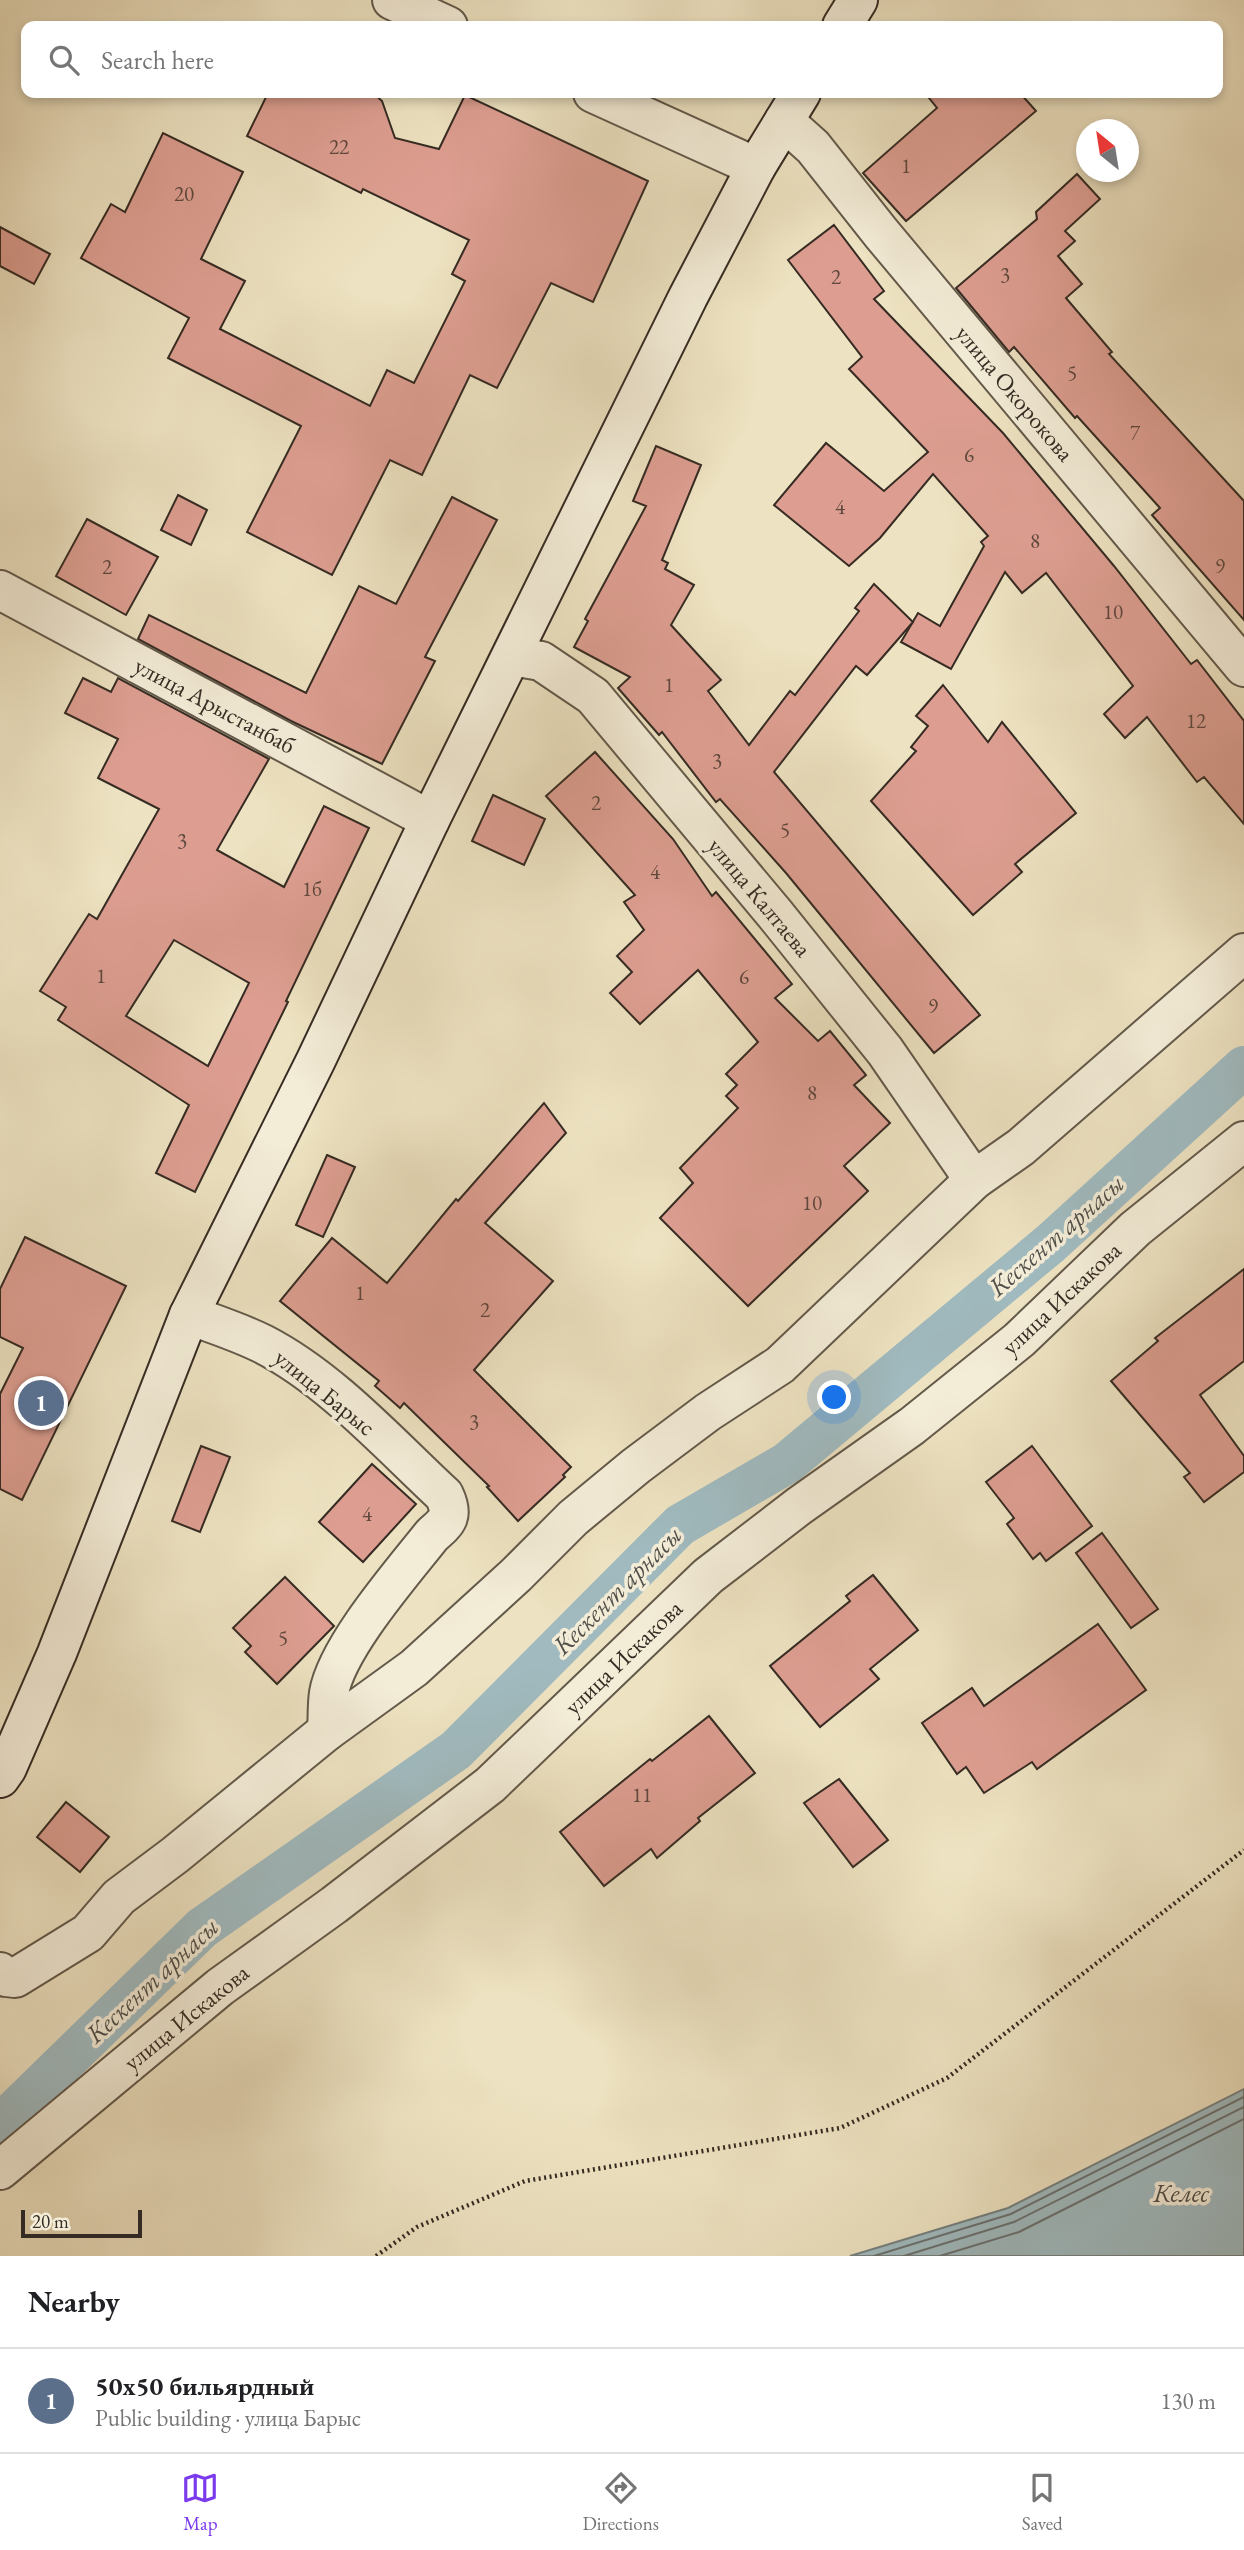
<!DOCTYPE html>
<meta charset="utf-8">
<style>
:root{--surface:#fff;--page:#f2f2f2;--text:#202124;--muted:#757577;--line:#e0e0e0;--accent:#7c3aed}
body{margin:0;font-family:"EB Garamond",serif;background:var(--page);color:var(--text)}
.compass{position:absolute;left:1076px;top:119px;width:63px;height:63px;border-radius:50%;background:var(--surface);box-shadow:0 4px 10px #0003;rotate:330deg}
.scale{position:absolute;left:21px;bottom:18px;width:121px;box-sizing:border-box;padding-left:7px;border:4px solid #352b23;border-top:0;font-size:19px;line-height:24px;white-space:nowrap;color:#352b23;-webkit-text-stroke:5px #f3ecd7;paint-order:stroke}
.you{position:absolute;left:835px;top:1398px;width:24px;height:24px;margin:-18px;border:5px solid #fff;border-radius:50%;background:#1a73e8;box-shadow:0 0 0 10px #1a73e833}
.badge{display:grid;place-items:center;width:46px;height:46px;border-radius:50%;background:var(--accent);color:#fff;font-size:23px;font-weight:700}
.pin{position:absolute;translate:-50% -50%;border:4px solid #fff;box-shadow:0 2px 7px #0006}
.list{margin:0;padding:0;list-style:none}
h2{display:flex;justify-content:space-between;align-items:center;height:91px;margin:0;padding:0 28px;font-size:30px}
h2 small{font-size:23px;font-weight:400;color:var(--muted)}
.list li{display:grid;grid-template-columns:46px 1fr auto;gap:21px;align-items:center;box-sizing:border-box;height:105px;padding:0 28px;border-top:2px solid var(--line)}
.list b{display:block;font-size:26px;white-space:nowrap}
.list p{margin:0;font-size:23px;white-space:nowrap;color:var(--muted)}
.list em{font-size:23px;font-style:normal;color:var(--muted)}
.icon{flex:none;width:38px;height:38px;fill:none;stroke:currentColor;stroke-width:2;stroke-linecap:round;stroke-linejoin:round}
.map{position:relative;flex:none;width:1244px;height:2256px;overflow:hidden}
.search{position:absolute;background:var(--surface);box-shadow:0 4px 10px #0003;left:21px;right:21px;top:21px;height:77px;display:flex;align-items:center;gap:18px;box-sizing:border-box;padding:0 24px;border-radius:14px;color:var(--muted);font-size:26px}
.sheet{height:196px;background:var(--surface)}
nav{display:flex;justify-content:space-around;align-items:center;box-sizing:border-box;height:98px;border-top:2px solid var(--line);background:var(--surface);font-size:19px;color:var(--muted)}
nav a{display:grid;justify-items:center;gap:4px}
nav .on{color:var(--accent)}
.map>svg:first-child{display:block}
.water{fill:#a0babf;stroke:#758181;stroke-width:2}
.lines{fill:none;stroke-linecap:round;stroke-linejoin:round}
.shore{stroke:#6a7271;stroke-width:2}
.canal{stroke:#a0babf;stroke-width:42}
.building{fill:#dd9e91;stroke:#352b23;stroke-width:2;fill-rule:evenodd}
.street-casing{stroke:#63594a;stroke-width:42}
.secondary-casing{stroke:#352b23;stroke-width:42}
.path{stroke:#352b23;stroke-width:4.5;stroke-dasharray:2 3.5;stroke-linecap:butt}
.street{stroke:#f3ecd7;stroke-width:38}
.secondary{stroke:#f3ecd7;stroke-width:38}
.labels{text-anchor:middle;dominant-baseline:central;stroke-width:7;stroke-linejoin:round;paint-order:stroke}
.number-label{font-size:21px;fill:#5f483e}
.street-label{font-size:24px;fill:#352b23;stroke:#f3ecd7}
.water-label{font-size:26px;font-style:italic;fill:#504f4a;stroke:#f3ecd7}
</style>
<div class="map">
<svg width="1244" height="2256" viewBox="0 0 1244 2256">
<rect width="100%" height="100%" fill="#ede2c1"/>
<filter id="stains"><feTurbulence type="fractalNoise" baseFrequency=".00286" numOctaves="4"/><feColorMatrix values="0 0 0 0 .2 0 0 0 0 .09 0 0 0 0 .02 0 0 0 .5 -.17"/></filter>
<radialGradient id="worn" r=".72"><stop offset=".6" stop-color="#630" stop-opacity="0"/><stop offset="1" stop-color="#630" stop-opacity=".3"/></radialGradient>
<polygon class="water" points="1244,2089 1244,2256 850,2256 1008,2208"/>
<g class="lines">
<g class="shore">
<polyline points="874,2256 1011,2214 1244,2097"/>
<polyline points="904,2256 1014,2222 1244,2107"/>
<polyline points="940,2256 1019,2232 1244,2119"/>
</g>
<polyline class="canal" points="0,2125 202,1928 456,1750 680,1525 787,1463 1051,1243 1244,1067"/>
</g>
<g class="building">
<polygon points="268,93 373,93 382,101 395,138 439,149 465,95 648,181 593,302 551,283 497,388 470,375 422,475 390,460 332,575 247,532 301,426 168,358 189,318 81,258 111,204 125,212 163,133 243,172 201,259 245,281 220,329 370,406 387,370 414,383 465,281 452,274 469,240 363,189 361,193 247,136"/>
<polygon points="925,93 1020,93 1036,111 906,221 863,173 937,108"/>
<polygon points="1077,174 1100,199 1065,231 1075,241 1058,256 1082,284 1066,298 1112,352 1109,354 1244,501 1244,620 1152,515 1160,508 1077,416 1075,418 1014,347 1009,352 956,288 1037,219 1036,212"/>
<polygon points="834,225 884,291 874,299 1003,433 1114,566 1191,664 1197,660 1244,721 1244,824 1204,777 1197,782 1147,717 1125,738 1104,714 1133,686 1046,573 1022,593 1005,572 951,669 901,642 918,613 940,626 984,546 981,542 988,536 933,474 880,538 849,566 774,505 826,443 884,491 928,452 849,369 862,357 788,260"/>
<polygon points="0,227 50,254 34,284 0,266"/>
<polygon points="656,446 701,465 662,560 668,563 665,569 694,585 671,625 721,680 708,691 749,745 790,691 795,695 859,611 855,608 874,584 913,622 867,675 856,666 774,772 980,1015 934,1053 786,873 720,799 716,802 662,732 659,735 618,688 630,677 574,647 588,621 585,619 646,506 633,501"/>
<polygon points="178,495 207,510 191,545 161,530"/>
<polygon points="452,497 497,520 425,657 435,661 382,764 291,721 138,639 149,615 306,693 359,586 396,604"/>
<polygon points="87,519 158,557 126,615 56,576"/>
<path d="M83,678L111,692L118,678L269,759L217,850L284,887L324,806L369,828L286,1001L288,1002L195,1192L156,1173L189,1105L58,1020L66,1007L40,991L89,914L97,919L159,809L98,778L118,739L65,713ZM174,940L249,983L208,1066L126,1016Z"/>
<polygon points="943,685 988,742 1002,722 1076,813 1015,864 1022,872 973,915 871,801 916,751 911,747 928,726 916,716"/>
<polygon points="595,752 673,839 712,896 716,892 792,984 775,998 818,1041 830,1031 866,1075 854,1085 890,1123 844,1166 868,1191 748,1306 660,1218 693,1183 680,1168 738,1108 726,1096 737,1085 726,1074 758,1042 698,970 640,1024 610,993 632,972 617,956 644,930 624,902 635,895 546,796"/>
<polygon points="493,795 545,819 524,865 472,841"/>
<polygon points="544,1103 566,1133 485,1223 553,1281 474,1370 571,1467 563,1475 565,1477 518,1521 487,1487 489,1486 404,1403 400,1408 375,1386 379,1381 280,1301 332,1238 387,1283 456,1199 458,1201"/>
<polygon points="327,1155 355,1167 323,1237 296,1225"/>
<polygon points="25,1237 126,1286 22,1500 0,1489 0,1394 23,1348 0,1337 0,1289"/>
<polygon points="1244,1269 1244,1361 1200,1395 1244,1456 1244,1472 1204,1502 1184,1477 1190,1473 1111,1381 1158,1341 1155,1338"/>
<polygon points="201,1446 230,1457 200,1532 172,1521"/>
<polygon points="1032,1446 1092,1526 1046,1561 1040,1553 1033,1559 1007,1524 1014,1518 986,1482"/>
<polygon points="372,1464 416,1504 363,1562 319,1522"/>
<polygon points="1102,1533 1158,1609 1131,1628 1076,1553"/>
<polygon points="873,1575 918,1630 870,1669 879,1679 820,1727 770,1666 850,1601 846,1596"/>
<polygon points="285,1577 334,1626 277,1684 245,1652 251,1646 233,1628"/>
<polygon points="1098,1624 1146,1690 1037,1769 1032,1762 984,1793 966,1767 957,1774 922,1723 972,1688 984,1706"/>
<polygon points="709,1716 755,1773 698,1818 700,1821 657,1858 651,1849 604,1886 560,1832 650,1759 652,1761"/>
<polygon points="839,1779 888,1840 853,1867 804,1803"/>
<polygon points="66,1802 109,1837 80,1872 37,1837"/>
</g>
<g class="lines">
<g class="street-casing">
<g id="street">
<polyline points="392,0 448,26"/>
<polyline points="593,93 756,167"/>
<polyline points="784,121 813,147 881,233 1244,667"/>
<polyline points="0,590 430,820"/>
<polyline points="512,656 541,661 593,696 775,914 885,1051 974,1180"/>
<path d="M189,1315C214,1324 239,1332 263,1344C331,1379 389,1444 444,1495C454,1516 448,1521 432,1535C402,1573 337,1647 329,1693C327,1706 328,1719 327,1731"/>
<polyline points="0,1972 6,1977 15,1978 88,1933 119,1897 175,1855 327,1731 414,1668 516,1575 573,1518 636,1466 708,1412 780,1365 974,1180 1021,1147 1244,953"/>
<polyline points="0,2170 220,1987 334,1905 490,1785 708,1576 799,1506 912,1426 1019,1340 1135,1229 1244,1141"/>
</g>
</g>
<g class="secondary-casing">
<g id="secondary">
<polyline points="842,26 858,0"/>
<polyline points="0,1778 7,1768 57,1653 189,1315 316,1060 430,820 688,297 756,167 801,93"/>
</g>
</g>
<polyline class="path" points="376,2256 417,2227 525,2181 840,2128 947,2078 1244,1850"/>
<use href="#street" class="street"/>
<use href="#secondary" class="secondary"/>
</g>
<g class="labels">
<g class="number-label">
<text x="339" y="146">22</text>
<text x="906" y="165">1</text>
<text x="184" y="193">20</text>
<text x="1005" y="274">3</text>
<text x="836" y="276">2</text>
<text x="1072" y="372">5</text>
<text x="1135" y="432">7</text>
<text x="969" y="454">6</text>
<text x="840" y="506">4</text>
<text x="1035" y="540">8</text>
<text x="1220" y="565">9</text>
<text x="107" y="566">2</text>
<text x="1113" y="611">10</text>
<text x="669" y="684">1</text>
<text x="1196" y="720">12</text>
<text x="717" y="760">3</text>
<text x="596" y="802">2</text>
<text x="785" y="829">5</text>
<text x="182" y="840">3</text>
<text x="655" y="871">4</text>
<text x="312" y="888">1б</text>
<text x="101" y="975">1</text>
<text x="744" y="976">6</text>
<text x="933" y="1005">9</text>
<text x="812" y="1092">8</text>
<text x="812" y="1202">10</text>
<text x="360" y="1292">1</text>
<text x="485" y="1309">2</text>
<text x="474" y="1421">3</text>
<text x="367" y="1513">4</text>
<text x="283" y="1637">5</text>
<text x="642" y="1794">11</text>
</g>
<g class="street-label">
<text transform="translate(1015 393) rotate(50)">улица Окорокова</text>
<text transform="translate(215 705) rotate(28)">улица Арыстанбаб</text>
<text transform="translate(760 897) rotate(50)">улица Калтаева</text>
<text transform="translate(1061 1298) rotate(-43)">улица Искакова</text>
<text transform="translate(325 1392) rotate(39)">улица Барыс</text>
<text transform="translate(623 1657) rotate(-44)">улица Искакова</text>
<text transform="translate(186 2017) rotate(-39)">улица Искакова</text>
</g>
<g class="water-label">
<text transform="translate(1056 1235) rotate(-41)">Кескент арнасы</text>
<text transform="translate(617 1590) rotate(-45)">Кескент арнасы</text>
<text transform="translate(152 1980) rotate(-43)">Кескент арнасы</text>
<text x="1181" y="2193">Келес</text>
</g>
</g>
<rect width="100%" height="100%" filter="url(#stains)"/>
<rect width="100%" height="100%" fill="url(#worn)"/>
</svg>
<svg class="compass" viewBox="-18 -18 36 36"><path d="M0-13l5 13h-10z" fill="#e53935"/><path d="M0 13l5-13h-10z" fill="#757577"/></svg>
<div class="scale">20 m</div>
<div class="you"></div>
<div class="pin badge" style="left:41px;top:1403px;background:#5c6f8a">1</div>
<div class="search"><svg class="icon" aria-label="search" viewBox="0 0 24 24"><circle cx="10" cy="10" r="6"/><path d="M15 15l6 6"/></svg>Search here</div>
</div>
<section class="sheet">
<h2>Nearby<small></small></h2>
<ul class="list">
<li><span class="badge" style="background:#5c6f8a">1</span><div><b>50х50 бильярдный</b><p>Public building · улица Барыс</p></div><em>130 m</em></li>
</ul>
</section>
<nav>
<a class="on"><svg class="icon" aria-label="map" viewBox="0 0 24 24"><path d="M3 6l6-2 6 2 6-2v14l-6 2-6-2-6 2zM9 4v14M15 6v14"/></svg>Map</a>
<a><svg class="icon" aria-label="directions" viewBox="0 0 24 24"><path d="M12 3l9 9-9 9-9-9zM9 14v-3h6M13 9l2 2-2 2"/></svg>Directions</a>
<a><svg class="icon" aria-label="saved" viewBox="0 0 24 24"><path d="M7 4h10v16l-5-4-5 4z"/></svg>Saved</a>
</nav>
